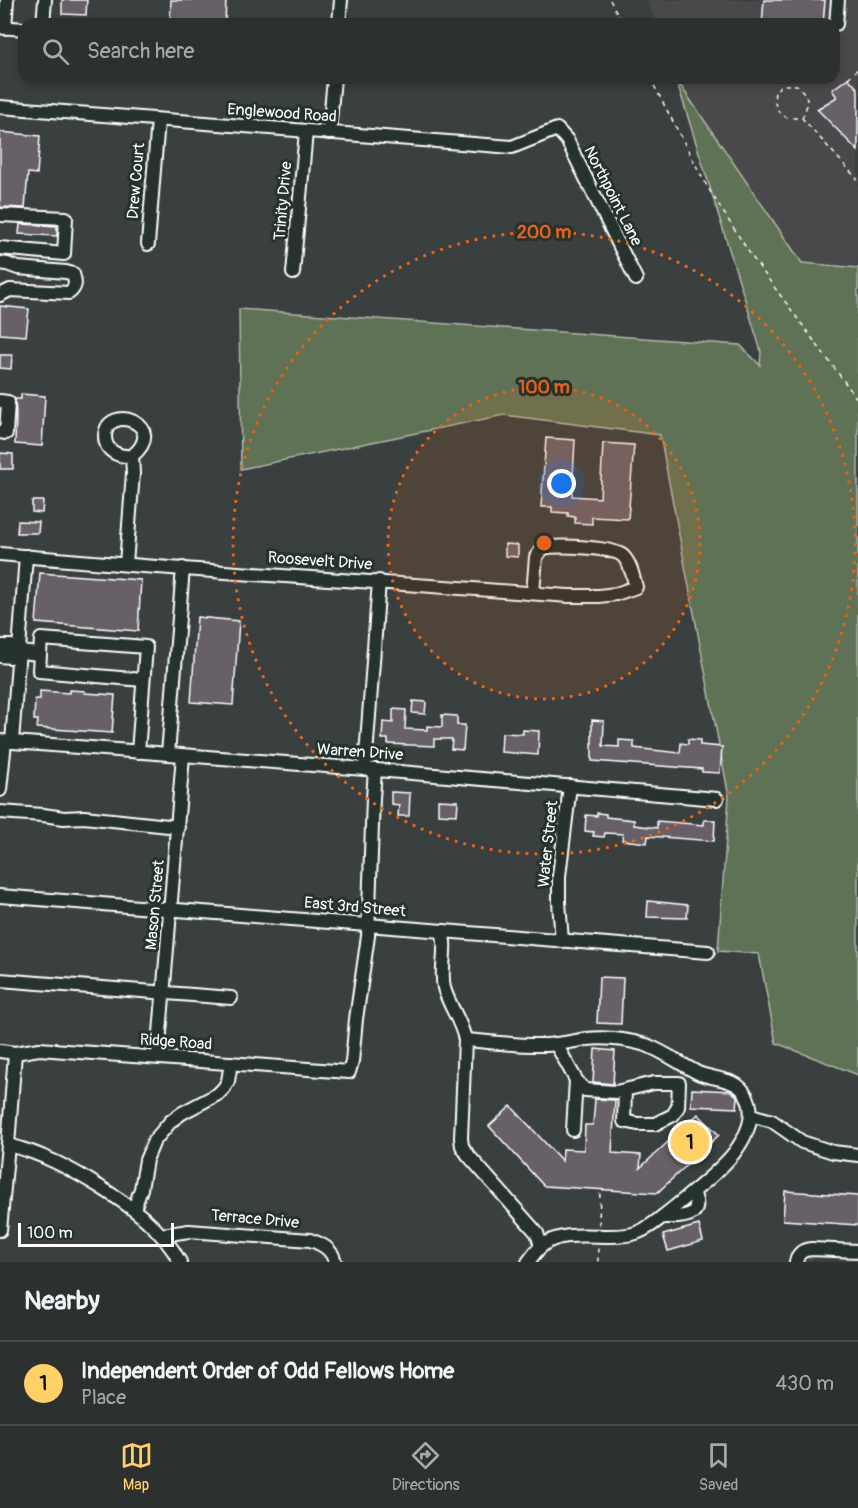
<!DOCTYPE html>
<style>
:root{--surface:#2c302f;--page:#383c3b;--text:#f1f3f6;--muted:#a6a9aa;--line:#484b4b;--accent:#ffd166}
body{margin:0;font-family:Pangolin,sans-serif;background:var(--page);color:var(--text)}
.scale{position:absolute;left:18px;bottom:15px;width:156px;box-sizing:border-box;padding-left:6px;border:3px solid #fff;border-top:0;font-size:16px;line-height:21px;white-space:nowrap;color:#fff;-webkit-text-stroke:4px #26332d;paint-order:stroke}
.you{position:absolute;left:562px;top:484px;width:21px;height:21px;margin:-15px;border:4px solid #fff;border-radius:50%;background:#1a73e8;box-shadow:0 0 0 9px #1a73e833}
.badge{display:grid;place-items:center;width:39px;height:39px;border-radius:50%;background:var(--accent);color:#111;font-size:20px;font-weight:700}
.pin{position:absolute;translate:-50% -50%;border:3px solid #fff;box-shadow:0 2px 6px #0006}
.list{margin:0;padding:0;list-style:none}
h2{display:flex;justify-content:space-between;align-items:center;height:78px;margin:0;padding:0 24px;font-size:26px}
h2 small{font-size:20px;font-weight:400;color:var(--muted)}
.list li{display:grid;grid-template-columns:39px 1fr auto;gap:18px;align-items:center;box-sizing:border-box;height:84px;padding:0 24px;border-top:2px solid var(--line)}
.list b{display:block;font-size:22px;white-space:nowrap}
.list p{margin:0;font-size:20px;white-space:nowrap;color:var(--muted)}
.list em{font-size:20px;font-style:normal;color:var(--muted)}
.icon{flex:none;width:33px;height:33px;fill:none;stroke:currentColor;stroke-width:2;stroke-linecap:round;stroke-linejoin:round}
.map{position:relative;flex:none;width:858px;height:1262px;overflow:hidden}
.search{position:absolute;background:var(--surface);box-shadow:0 3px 9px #0003;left:18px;right:18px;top:18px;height:66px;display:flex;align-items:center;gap:15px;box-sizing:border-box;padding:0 21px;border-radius:18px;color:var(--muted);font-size:22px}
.sheet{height:162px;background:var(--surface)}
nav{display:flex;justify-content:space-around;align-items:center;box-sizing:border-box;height:84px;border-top:2px solid var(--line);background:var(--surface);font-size:16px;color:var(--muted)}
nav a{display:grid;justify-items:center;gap:3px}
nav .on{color:var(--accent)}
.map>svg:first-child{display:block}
.built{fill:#484a4b}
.green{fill:#607255;stroke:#b0b8aa;stroke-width:1.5}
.building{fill:#686068;stroke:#fff;stroke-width:1.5}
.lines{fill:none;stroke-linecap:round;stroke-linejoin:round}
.minor-casing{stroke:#fff;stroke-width:16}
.path{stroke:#fff;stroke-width:1.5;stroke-dasharray:4.5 4.5;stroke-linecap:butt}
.minor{stroke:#26332d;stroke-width:12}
.ring{fill:none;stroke:#e96118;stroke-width:3;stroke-dasharray:3 6}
.labels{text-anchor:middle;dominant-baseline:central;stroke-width:6;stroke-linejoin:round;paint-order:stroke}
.street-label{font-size:16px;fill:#fff;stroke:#26332d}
.centre{fill:#e96118;stroke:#26332d;stroke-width:3}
.ring-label{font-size:18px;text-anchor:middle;font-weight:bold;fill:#e96118;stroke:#26332d;stroke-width:6;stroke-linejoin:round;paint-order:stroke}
</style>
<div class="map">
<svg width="858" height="1262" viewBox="0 0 858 1262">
<rect width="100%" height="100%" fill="#3a403f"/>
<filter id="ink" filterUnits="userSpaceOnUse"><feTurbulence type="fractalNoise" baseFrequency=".0167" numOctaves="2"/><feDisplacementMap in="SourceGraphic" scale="12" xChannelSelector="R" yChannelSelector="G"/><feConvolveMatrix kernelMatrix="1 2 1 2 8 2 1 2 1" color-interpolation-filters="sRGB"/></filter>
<g filter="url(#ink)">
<polygon class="built" points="647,0 858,0 858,268 802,263 676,78 834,78 834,24 656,24"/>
<polygon class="green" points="676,79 802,263 858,268 858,1075 776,1043 759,954 718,951 729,797 660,435 504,415 241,469 239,309 740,345 760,365 761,351"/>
<g class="building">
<polygon points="62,0 87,0 86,15 62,14"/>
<polygon points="171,0 226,0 225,24 170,24"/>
<polygon points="764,0 825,0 823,24 762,24"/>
<polygon points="848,78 858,89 858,151 817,109 837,97 832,90"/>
<polygon points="0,132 40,136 37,174 28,173 25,208 0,207"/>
<polygon points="20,224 57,226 57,236 19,234"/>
<polygon points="0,306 29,309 26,336 0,334"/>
<polygon points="0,355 12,355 11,369 0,368"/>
<polygon points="21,394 45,396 42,446 15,444 16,414 15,399 21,399"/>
<polygon points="546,438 575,440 572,496 600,498 603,443 634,445 628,519 592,517 592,524 575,523 575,517 568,516 568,513 552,512 552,507 541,507"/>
<polygon points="0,453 13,454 13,469 0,469"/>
<polygon points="32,501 43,501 42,513 32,512"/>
<polygon points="18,521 39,522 38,533 17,533"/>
<polygon points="505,544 518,545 518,557 505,556"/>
<polygon points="40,573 141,580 138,631 36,623"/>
<polygon points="197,617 239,621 233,705 191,702"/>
<polygon points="69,690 85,691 85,693 115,695 112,733 37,728 38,720 34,720 35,699 40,699 40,691 69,693"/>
<polygon points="413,701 426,702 425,714 412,713"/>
<polygon points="393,709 406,710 405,729 427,730 427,726 442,727 442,715 457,716 457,725 465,725 463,750 451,749 452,739 434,739 434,746 388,744 388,739 382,739 383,722 393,723"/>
<polygon points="592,720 604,721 603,746 619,747 619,740 634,741 634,748 680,753 681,743 688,744 688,739 700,740 700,745 722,747 720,773 702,772 702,769 592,761"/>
<polygon points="523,730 539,731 538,755 501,752 502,733 523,734"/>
<polygon points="391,792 410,793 409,816 398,816 399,805 391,804"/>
<polygon points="438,800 458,801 457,815 438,814"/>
<polygon points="597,813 606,814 606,817 634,820 634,825 657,828 657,821 704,825 704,820 715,820 714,841 648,836 647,843 622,840 623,834 605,833 604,837 593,836 594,832 585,831 586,815 597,816"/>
<polygon points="648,901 688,905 687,918 647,917"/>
<polygon points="599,977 623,978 621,1024 597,1023"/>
<polygon points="595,1049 615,1051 613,1084 593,1082"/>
<polygon points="692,1089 731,1091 738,1097 737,1108 691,1106"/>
<polygon points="595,1099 615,1100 612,1153 641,1155 640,1168 698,1114 719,1135 657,1193 544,1186 489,1126 511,1106 562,1161 563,1149 584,1150 585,1125 593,1125"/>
<polygon points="785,1191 858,1196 858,1225 783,1220"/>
<polygon points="699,1225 703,1241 668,1251 663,1235"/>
</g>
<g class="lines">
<g class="minor-casing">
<g id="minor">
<polyline points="43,24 45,0"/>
<polyline points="339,24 341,0"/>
<polyline points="836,24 838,0"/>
<polyline points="0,27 24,29"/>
<polyline points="5,28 7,0"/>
<polyline points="0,107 512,147 557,129 567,140 636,279"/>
<polyline points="329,133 334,78"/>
<polyline points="0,215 66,218 64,254 0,248"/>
<polyline points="148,244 158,120"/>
<path d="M0,263L7,264L18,268L66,272L73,274C76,283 76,287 69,293L10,290L0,295"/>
<polyline points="293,273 306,132"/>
<polyline points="0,401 8,402 6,433 0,432"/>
<path d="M0,554C189,572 379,581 568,596H599L616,594L636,587C633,577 631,564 623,556C614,547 557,545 543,548L536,557L533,593"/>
<path d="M126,564L133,473L132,456C170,425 107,402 105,436C105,452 119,457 132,456"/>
<polyline points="0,646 11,646 19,652 40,654 41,639 146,647 138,752"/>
<polyline points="40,654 39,671 143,680"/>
<polyline points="0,656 10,657 19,652"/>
<polyline points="0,741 365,769 717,799"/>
<polyline points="12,742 26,556"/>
<polyline points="168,754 183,568"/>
<polyline points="365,769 379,581"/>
<polyline points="0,790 5,742"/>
<polyline points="0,812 43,815 64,818 84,817 178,827"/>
<polyline points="0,896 708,952"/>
<path d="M443,931C443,937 445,944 444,950C444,963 441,975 444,988C449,1006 462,1022 465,1040L461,1138L462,1146L468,1155L537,1233L541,1246"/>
<polyline points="562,941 559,902 559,876 570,786"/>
<polyline points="0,980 231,998"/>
<path d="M465,1040C492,1042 520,1046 547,1045C561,1044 574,1041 587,1039C606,1037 628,1040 646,1045C665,1052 680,1064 698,1073C710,1078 725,1078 737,1085C750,1094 753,1111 749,1125C746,1135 740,1145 734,1153C718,1173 696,1189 677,1205C664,1215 651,1228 636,1233C627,1236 618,1236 609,1236C588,1236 560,1232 543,1245C537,1249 533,1256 528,1262"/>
<polyline points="556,1044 576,1080 585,1090 616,1092 654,1083 679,1083 678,1107 673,1115 655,1124 638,1124 624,1121 625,1090"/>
<polyline points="0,1051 15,1053 39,1049 349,1072 352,1062 356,1019 368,936 373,798 375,770"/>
<polyline points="158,1057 183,756"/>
<polyline points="751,1115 772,1121 802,1142 833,1152 858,1155"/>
<polyline points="573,1130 576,1080"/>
<path d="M8,1145C42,1153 71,1169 100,1187C132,1207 162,1228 180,1262"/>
<polyline points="134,1209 141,1189 146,1160 154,1141 171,1121 182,1113 218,1094 224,1088 228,1081 231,1063"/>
<path d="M662,1217C682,1217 705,1219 693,1192"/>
<polyline points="0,1230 8,1145 15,1053"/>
<path d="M162,1235L189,1231L310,1240C322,1244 332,1249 335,1262"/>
<path d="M796,1262C798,1253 802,1250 811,1249L858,1251"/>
</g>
</g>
<g class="path">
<polyline points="610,0 623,24"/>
<polyline points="650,78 708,188 752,257 858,400"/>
<polyline points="848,78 858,69"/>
<path d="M802,118C809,102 810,98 797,85H781L775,92L774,101L779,112L787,118H802L858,180"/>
<polyline points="599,1225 600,1190"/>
<polyline points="598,1262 598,1247"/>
</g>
<use href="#minor" class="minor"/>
</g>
</g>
<circle cx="544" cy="543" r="156" fill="#e96118" fill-opacity=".12"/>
<g class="ring">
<circle cx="544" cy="543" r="156"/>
<circle cx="544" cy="543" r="311"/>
</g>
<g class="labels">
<g class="street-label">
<text transform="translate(282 113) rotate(4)">Englewood Road</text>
<text transform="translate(136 181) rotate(-85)">Drew Court</text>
<text transform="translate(613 196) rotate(63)">Northpoint Lane</text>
<text transform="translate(283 201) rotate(-85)">Trinity Drive</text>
<text transform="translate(320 561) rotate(4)">Roosevelt Drive</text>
<text transform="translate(360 752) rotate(4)">Warren Drive</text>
<text transform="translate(548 844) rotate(-84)">Water Street</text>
<text transform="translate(155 905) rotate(-85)">Mason Street</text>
<text transform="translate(355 907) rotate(5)">East 3rd Street</text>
<text transform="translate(176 1042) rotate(4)">Ridge Road</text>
<text transform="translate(255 1219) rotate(5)">Terrace Drive</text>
</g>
</g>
<circle cx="544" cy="543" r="9" class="centre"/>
<g class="ring-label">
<text x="544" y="238">200 m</text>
<text x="544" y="393">100 m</text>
</g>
</svg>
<div class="scale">100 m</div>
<div class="you"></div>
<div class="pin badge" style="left:690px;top:1142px">1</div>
<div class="search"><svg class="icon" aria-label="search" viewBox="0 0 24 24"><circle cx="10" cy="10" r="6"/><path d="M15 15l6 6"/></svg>Search here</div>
</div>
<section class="sheet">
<h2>Nearby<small></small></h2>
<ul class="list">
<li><span class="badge">1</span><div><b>Independent Order of Odd Fellows Home</b><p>Place</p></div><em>430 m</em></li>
</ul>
</section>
<nav>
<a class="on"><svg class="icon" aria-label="map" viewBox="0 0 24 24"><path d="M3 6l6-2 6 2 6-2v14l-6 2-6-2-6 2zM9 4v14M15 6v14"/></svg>Map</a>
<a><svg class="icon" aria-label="directions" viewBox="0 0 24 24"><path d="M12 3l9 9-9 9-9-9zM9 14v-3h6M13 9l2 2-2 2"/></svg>Directions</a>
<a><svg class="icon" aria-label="saved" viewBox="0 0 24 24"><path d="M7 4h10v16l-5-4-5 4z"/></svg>Saved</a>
</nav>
